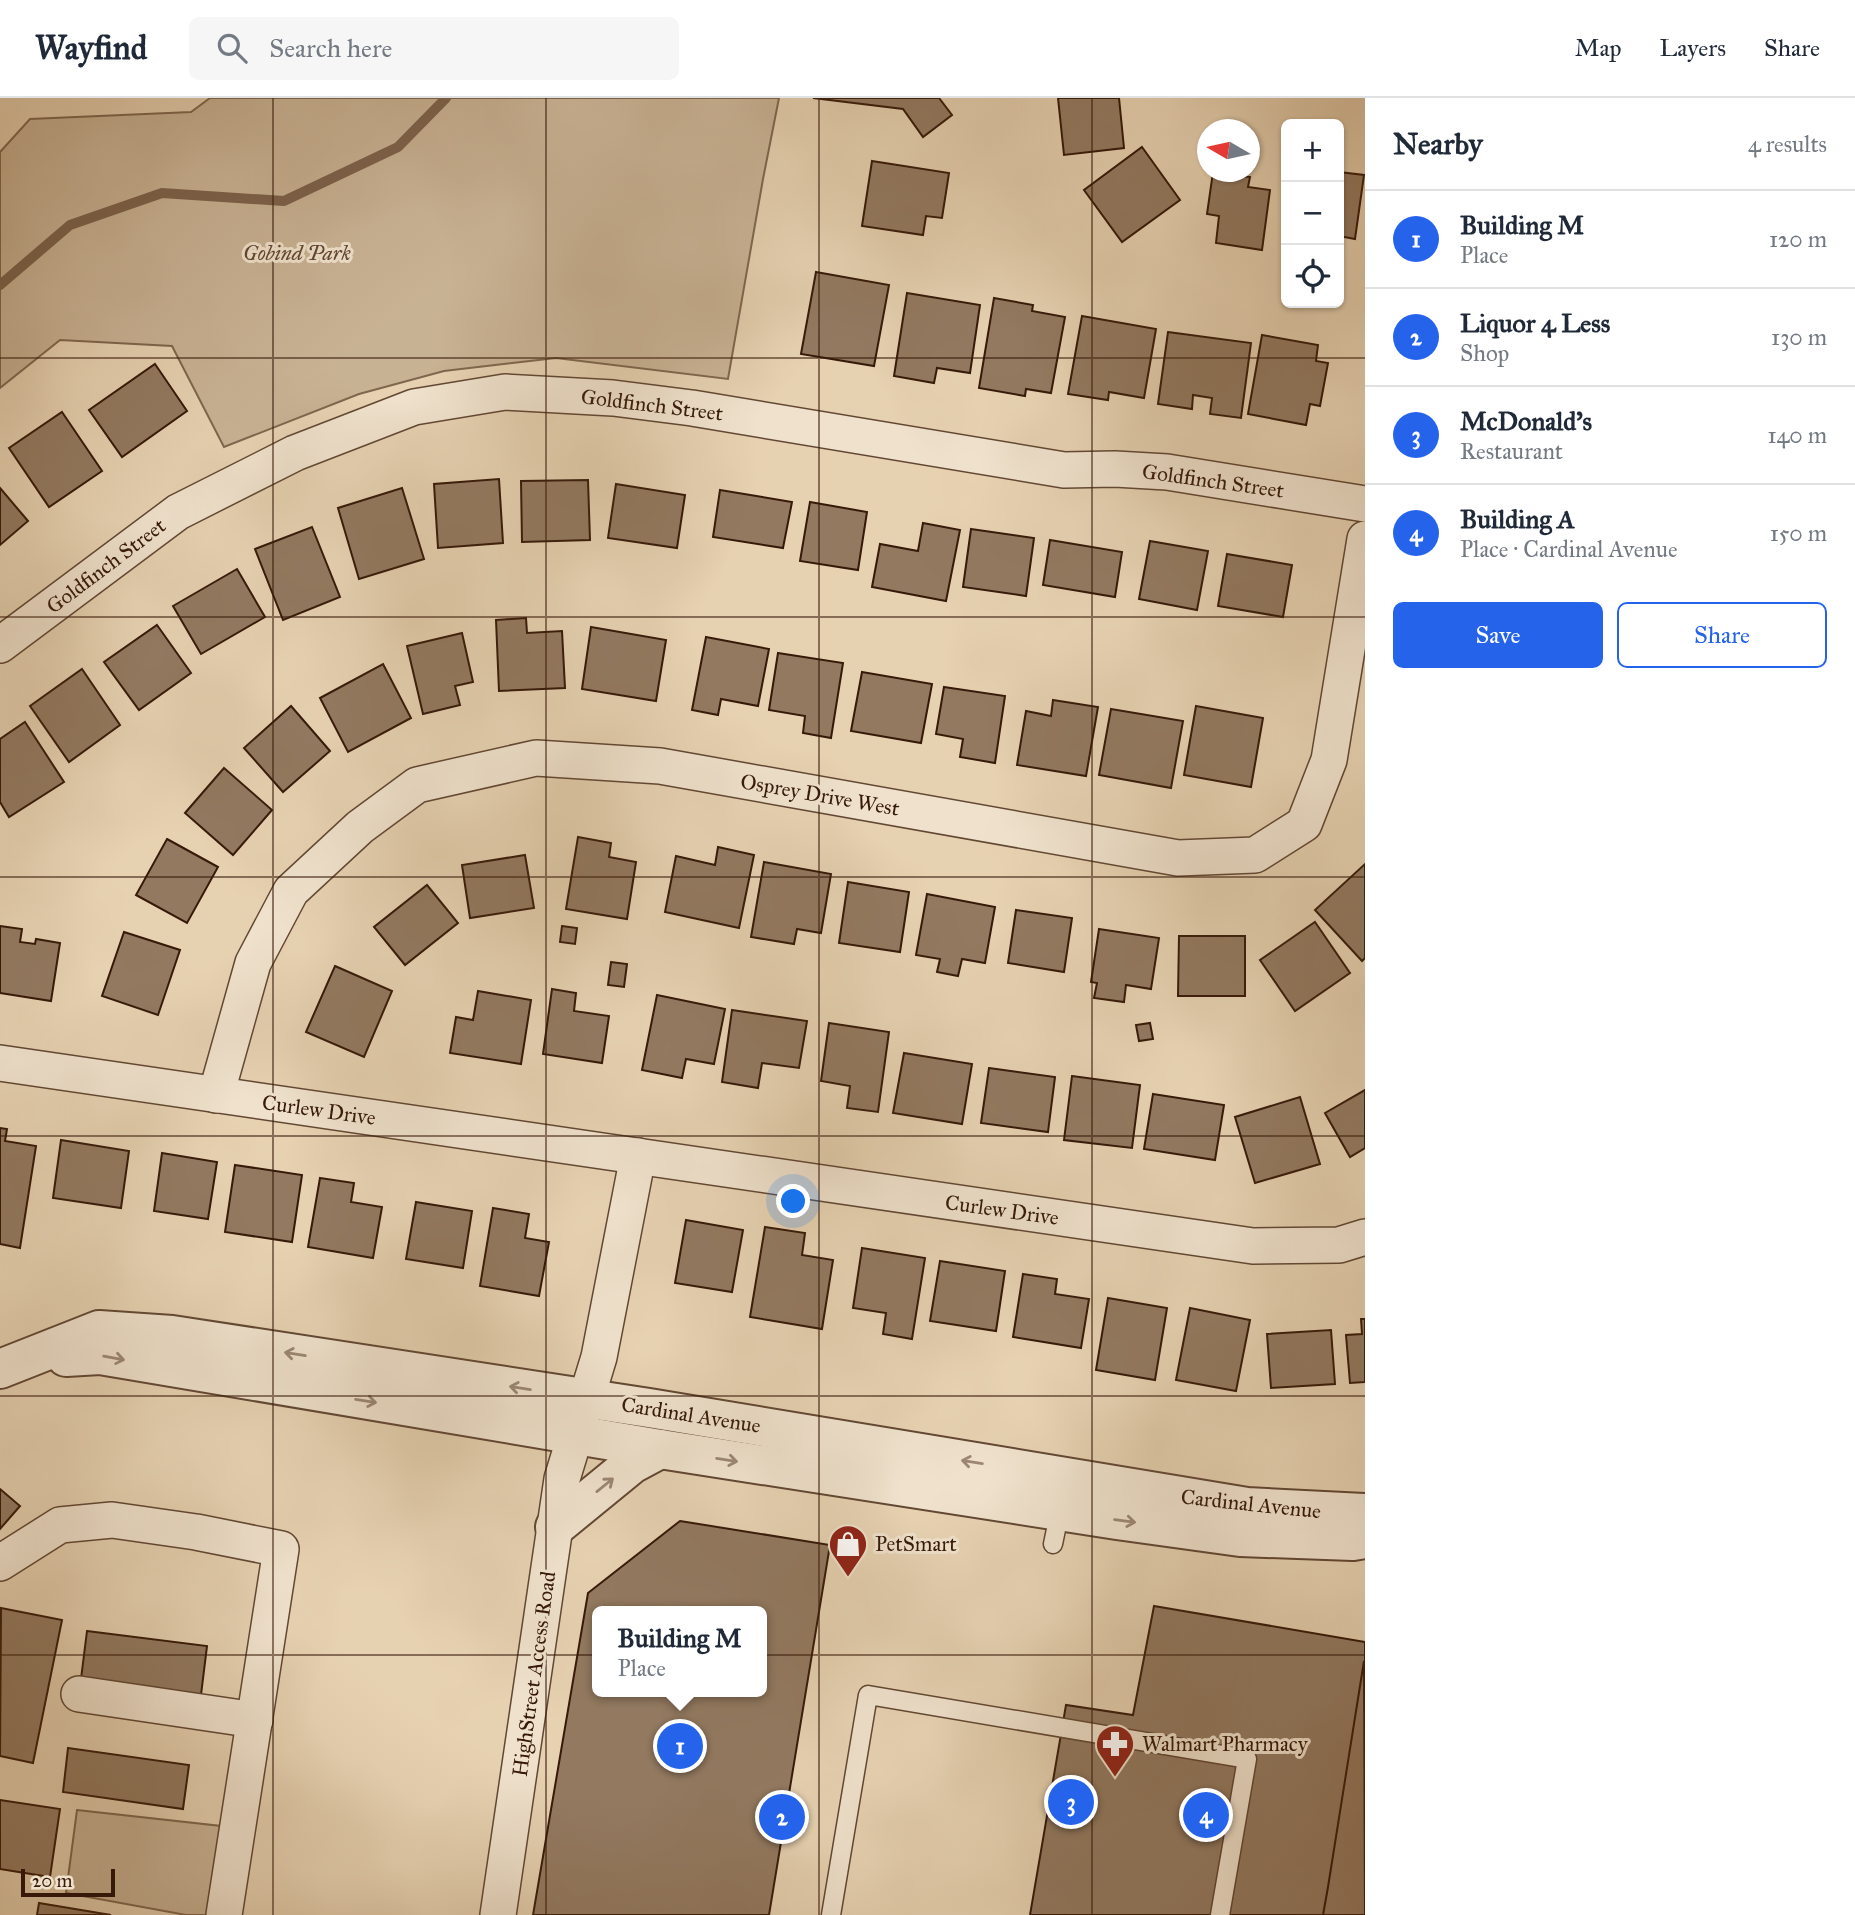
<!DOCTYPE html>
<meta charset="utf-8">
<style>
:root{--surface:#fff;--page:#f6f6f7;--text:#1f2937;--muted:#747a83;--line:#e0e1e3;--accent:#2563eb}
body{margin:0;font-family:"IM FELL Great Primer",serif;background:var(--page);color:var(--text)}
.controls{position:absolute;right:21px;top:21px;display:grid;overflow:hidden;border-radius:10px;box-shadow:0 2px 5px #0004}
.controls button{width:63px;height:63px;display:grid;place-items:center;padding:0;border:0;border-bottom:2px solid var(--line);background:var(--surface);color:var(--text);font:35px sans-serif}
.compass{position:absolute;left:1197px;top:21px;width:63px;height:63px;border-radius:50%;background:var(--surface);box-shadow:0 2px 5px #0004;rotate:279deg}
.scale{position:absolute;left:21px;bottom:18px;width:94px;box-sizing:border-box;padding-left:7px;border:4px solid #361909;border-top:0;font-size:19px;line-height:24px;white-space:nowrap;color:#361909;-webkit-text-stroke:5px #efe1cc;paint-order:stroke}
.you{position:absolute;left:794px;top:1104px;width:24px;height:24px;margin:-18px;border:5px solid #fff;border-radius:50%;background:#1a73e8;box-shadow:0 0 0 10px #1a73e833}
.badge{display:grid;place-items:center;width:46px;height:46px;border-radius:50%;background:var(--accent);color:#fff;font-size:23px;font-weight:700}
.pin{position:absolute;translate:-50% -50%;border:4px solid #fff;box-shadow:0 2px 7px #0006}
.popup{position:absolute;left:592px;top:1508px;width:175px;height:91px;box-sizing:border-box;display:grid;place-content:center;border-radius:10px;background:var(--surface);filter:drop-shadow(0 2px 5px #0005);font-size:23px;white-space:nowrap;color:var(--muted)}
.popup b{font-size:26px;color:var(--text)}
.popup::after{content:'';position:absolute;left:50%;top:100%;margin-left:-14px;border:14px solid transparent;border-top-color:var(--surface)}
.list{margin:0;padding:0;list-style:none}
h2{display:flex;justify-content:space-between;align-items:center;height:91px;margin:0;padding:0 28px;font-size:30px}
h2 small{font-size:23px;font-weight:400;color:var(--muted)}
.list li{display:grid;grid-template-columns:46px 1fr auto;gap:21px;align-items:center;box-sizing:border-box;height:98px;padding:0 28px;border-top:2px solid var(--line)}
.list b{display:block;font-size:26px;white-space:nowrap}
.list p{margin:0;font-size:23px;white-space:nowrap;color:var(--muted)}
.list em{font-size:23px;font-style:normal;color:var(--muted)}
.actions{display:flex;gap:14px;padding:21px 28px}
.actions a{flex:1;padding:16px 0;border:2px solid var(--accent);border-radius:10px;text-align:center;font-size:24px;color:var(--accent)}
.actions .main{background:var(--accent);color:#fff}
.icon{flex:none;width:38px;height:38px;fill:none;stroke:currentColor;stroke-width:2;stroke-linecap:round;stroke-linejoin:round}
.map{position:relative;flex:none;width:1365px;height:1817px;overflow:hidden}
header{display:flex;align-items:center;gap:42px;box-sizing:border-box;height:98px;padding:0 35px;background:var(--surface);border-bottom:2px solid var(--line)}
header strong{font-size:33px}
nav{display:flex;gap:38px;margin-inline-start:auto;font-size:24px}
.search{width:490px;height:63px;background:var(--page);display:flex;align-items:center;gap:18px;box-sizing:border-box;padding:0 24px;border-radius:10px;color:var(--muted);font-size:26px}
main{display:flex}
aside{flex:1;background:var(--surface)}
.map>svg:first-child{display:block}
.green{fill:#c8b294;stroke:#7f664e;stroke-width:2}
.lines{fill:none;stroke-linecap:round;stroke-linejoin:round}
.stream{stroke:#7c624c;stroke-width:10}
.building{fill:#927960;stroke:#361909;stroke-width:2;fill-rule:evenodd}
.service-casing{stroke:#624733;stroke-width:21}
.minor-casing{stroke:#624733;stroke-width:38}
.tertiary-casing{stroke:#624733;stroke-width:42}
.service{stroke:#efe1cc;stroke-width:18}
.minor{stroke:#efe1cc;stroke-width:35}
.tertiary{stroke:#efe1cc;stroke-width:38}
.oneway{stroke:#9c8774}
.grid{fill:none;stroke:#361909;stroke-width:2;stroke-opacity:0.55}
.labels{text-anchor:middle;dominant-baseline:central;stroke-width:6;stroke-linejoin:round;paint-order:stroke}
.park-label{font-size:21px;font-style:italic;fill:#624733;stroke:#efe1cc}
.street-label{font-size:21px;fill:#361909;stroke:#efe1cc}
.poi-label{font-size:21px;fill:#361909;stroke:#efe1cc;text-anchor:start}
</style>
<header>
<strong>Wayfind</strong>
<div class="search"><svg class="icon" aria-label="search" viewBox="0 0 24 24"><circle cx="10" cy="10" r="6"/><path d="M15 15l6 6"/></svg>Search here</div>
<nav><a>Map</a><a>Layers</a><a>Share</a></nav>
</header>
<main>
<div class="map">
<svg width="1365" height="1817" viewBox="0 0 1365 1817">
<rect width="100%" height="100%" fill="#e6d1b1"/>
<filter id="stains"><feTurbulence type="fractalNoise" baseFrequency=".00286" numOctaves="4"/><feColorMatrix values="0 0 0 0 .2 0 0 0 0 .09 0 0 0 0 .02 0 0 0 .5 -.17"/></filter>
<radialGradient id="worn" r=".72"><stop offset=".6" stop-color="#630" stop-opacity="0"/><stop offset="1" stop-color="#630" stop-opacity=".3"/></radialGradient>
<g class="green">
<polygon points="210,0 779,0 763,81 728,281 556,260 444,273 359,296 224,349 172,248 60,242 0,290 0,54 30,21 191,14"/>
<polygon points="77,1712 221,1728 208,1817 186,1817 66,1795"/>
</g>
<g class="lines">
<polyline class="stream" points="0,187 70,127 162,95 284,103 398,49 446,0"/>
</g>
<g class="building">
<polygon points="813,0 939,0 952,17 923,39 903,11"/>
<polygon points="1058,0 1119,0 1124,50 1064,57"/>
<polygon points="1142,49 1180,102 1122,144 1084,92"/>
<polygon points="872,63 949,75 942,120 926,118 923,137 862,128"/>
<polygon points="1213,74 1250,79 1248,89 1270,92 1262,152 1216,145 1219,118 1207,116"/>
<polygon points="1339,74 1364,77 1355,141 1339,138"/>
<polygon points="816,174 889,187 874,268 801,256"/>
<polygon points="907,195 980,207 970,275 937,270 934,285 894,278"/>
<polygon points="994,200 1033,207 1032,213 1065,219 1051,295 1026,291 1025,298 979,290"/>
<polygon points="1082,218 1156,231 1144,300 1109,294 1108,302 1068,296"/>
<polygon points="1168,234 1251,245 1241,320 1210,316 1212,300 1193,297 1192,311 1158,306"/>
<polygon points="1262,237 1318,247 1316,263 1328,265 1320,308 1310,306 1306,327 1248,316"/>
<polygon points="155,266 187,313 122,359 89,312"/>
<polygon points="62,314 102,373 49,409 9,350"/>
<polygon points="499,381 503,445 438,450 434,386"/>
<polygon points="588,382 590,442 522,444 521,383"/>
<polygon points="616,386 685,397 677,450 608,440"/>
<polygon points="0,390 28,423 0,447"/>
<polygon points="402,390 424,461 359,481 338,410"/>
<polygon points="720,392 792,404 783,450 713,439"/>
<polygon points="810,404 867,414 858,472 800,463"/>
<polygon points="923,425 960,432 946,503 872,489 880,446 918,453"/>
<polygon points="312,429 340,499 283,522 255,451"/>
<polygon points="971,431 1034,440 1026,498 963,489"/>
<polygon points="1050,442 1122,454 1115,499 1043,487"/>
<polygon points="1150,443 1208,453 1197,512 1139,501"/>
<polygon points="1227,456 1292,467 1283,519 1218,508"/>
<polygon points="237,471 265,519 201,556 173,508"/>
<polygon points="526,520 527,535 562,533 565,590 499,593 496,522"/>
<polygon points="157,527 191,575 139,612 104,564"/>
<polygon points="591,529 666,542 656,603 582,591"/>
<polygon points="462,535 473,584 455,588 460,607 423,616 407,548"/>
<polygon points="706,539 769,551 758,608 721,601 718,617 692,612"/>
<polygon points="778,555 843,565 831,640 803,635 805,618 769,612"/>
<polygon points="383,566 411,620 348,654 320,600"/>
<polygon points="82,571 120,627 69,664 30,608"/>
<polygon points="862,574 932,586 921,645 851,633"/>
<polygon points="944,589 1005,598 995,665 960,659 963,641 936,636"/>
<polygon points="1053,602 1098,609 1086,678 1017,667 1026,613 1051,618"/>
<polygon points="291,608 330,653 283,694 244,650"/>
<polygon points="1196,608 1263,620 1251,689 1184,677"/>
<polygon points="1111,611 1183,623 1171,690 1099,677"/>
<polygon points="25,624 64,684 9,719 0,704 0,641"/>
<polygon points="224,670 272,712 233,757 185,715"/>
<polygon points="578,739 611,745 609,759 636,764 627,821 566,811"/>
<polygon points="167,741 218,769 187,825 136,797"/>
<polygon points="718,749 754,757 739,830 665,814 676,758 715,767"/>
<polygon points="525,757 534,810 470,820 462,767"/>
<polygon points="764,764 831,776 821,835 797,831 794,846 751,839"/>
<polygon points="1365,766 1365,860 1362,863 1315,812"/>
<polygon points="848,784 909,794 900,854 839,845"/>
<polygon points="427,787 458,825 405,867 374,829"/>
<polygon points="927,796 995,809 985,865 962,861 958,878 937,874 940,861 916,857"/>
<polygon points="1016,812 1072,820 1064,874 1008,865"/>
<polygon points="1315,824 1350,875 1295,913 1260,862"/>
<polygon points="0,828 22,831 20,844 35,846 36,841 60,845 51,903 0,895"/>
<polygon points="562,828 577,830 575,846 560,844"/>
<polygon points="1099,831 1159,840 1151,891 1126,887 1124,904 1094,900 1097,885 1091,884"/>
<polygon points="124,834 180,852 158,917 102,898"/>
<polygon points="1179,838 1245,838 1245,898 1178,898"/>
<polygon points="611,864 627,866 624,889 608,887"/>
<polygon points="335,868 392,893 364,959 306,934"/>
<polygon points="552,891 576,895 574,913 609,918 602,965 543,956"/>
<polygon points="478,893 531,902 521,966 450,955 456,919 473,922"/>
<polygon points="657,897 725,911 714,966 686,961 682,980 642,972"/>
<polygon points="732,912 807,923 799,970 762,965 758,990 722,984"/>
<polygon points="829,925 889,934 878,1014 847,1010 850,988 821,983"/>
<polygon points="1150,925 1153,941 1139,943 1136,927"/>
<polygon points="904,955 972,966 962,1026 893,1015"/>
<polygon points="989,970 1055,979 1048,1034 981,1025"/>
<polygon points="1072,978 1140,987 1132,1050 1064,1042"/>
<polygon points="1365,992 1365,1050 1350,1059 1325,1015"/>
<polygon points="1153,996 1224,1007 1215,1062 1144,1051"/>
<polygon points="1300,999 1320,1066 1255,1085 1235,1019"/>
<polygon points="0,1030 7,1031 5,1043 36,1048 20,1150 0,1146"/>
<polygon points="61,1042 129,1053 121,1110 53,1100"/>
<polygon points="162,1055 217,1064 208,1121 154,1113"/>
<polygon points="235,1067 302,1077 292,1144 225,1134"/>
<polygon points="320,1080 354,1085 351,1104 382,1109 373,1160 308,1149"/>
<polygon points="416,1104 472,1113 463,1170 406,1161"/>
<polygon points="493,1110 529,1116 525,1140 549,1144 539,1198 480,1188"/>
<polygon points="686,1122 743,1132 732,1194 675,1185"/>
<polygon points="765,1129 805,1135 802,1157 833,1162 822,1231 750,1219"/>
<polygon points="862,1150 925,1160 912,1241 883,1236 886,1215 853,1210"/>
<polygon points="940,1163 1005,1173 996,1233 930,1223"/>
<polygon points="1023,1176 1057,1181 1055,1196 1089,1201 1081,1250 1013,1239"/>
<polygon points="1108,1200 1167,1210 1155,1282 1096,1272"/>
<polygon points="1190,1210 1250,1222 1236,1293 1176,1282"/>
<polygon points="1361,1221 1365,1221 1365,1284 1350,1285 1346,1237 1362,1236"/>
<polygon points="1331,1232 1335,1286 1271,1290 1267,1236"/>
<polygon points="0,1391 20,1408 0,1431"/>
<path d="M680,1423L830,1447L769,1817H533L588,1495ZM598,1513H762V1594H598Z"/>
<polygon points="1154,1508 1365,1544 1365,1817 1030,1817 1066,1607 1133,1617"/>
<polygon points="1,1510 62,1522 33,1665 0,1658"/>
<polygon points="87,1533 207,1548 200,1605 80,1589"/>
<polygon points="1364,1563 1365,1817 1323,1817 1328,1789"/>
<polygon points="68,1650 189,1667 183,1711 63,1694"/>
<polygon points="0,1702 60,1711 50,1779 0,1771"/>
<polygon points="39,1805 111,1817 37,1817"/>
</g>
<g class="lines">
<g class="service-casing">
<g id="service">
<polyline points="1053,1446 1060,1412"/>
<polyline points="831,1817 868,1597 1247,1661 1220,1817"/>
</g>
</g>
<g class="minor-casing">
<g id="minor">
<polyline points="0,547 178,414 295,355 414,309 505,294 613,300 692,310 1064,372 1115,371 1167,374 1365,406"/>
<polyline points="0,965 1253,1148 1339,1147 1365,1139"/>
<polyline points="216,997 253,865 291,793 360,729 417,687 536,660 660,668 1178,760 1255,757 1304,726 1329,662 1365,441"/>
<polyline points="0,1465 60,1427 112,1422 196,1434 281,1451 224,1817"/>
<polyline points="79,1596 255,1622"/>
<polyline points="498,1817 562,1381 599,1259 638,1058"/>
</g>
</g>
<g class="tertiary-casing">
<g id="tertiary">
<polyline points="66,1259 100,1257 660,1351 1117,1422 1240,1439 1353,1443 1365,1441"/>
<polyline points="0,1271 99,1232 172,1237 649,1310 1247,1409 1365,1415"/>
<polyline points="555,1429 632,1366 660,1351"/>
</g>
</g>
<use href="#service" class="service"/>
<use href="#minor" class="minor"/>
<use href="#tertiary" class="tertiary"/>
</g>
<defs><path id="oneway-shaft" d="M-6 0H5M1.5-3L5.5 0L1.5 3" fill="none" stroke-width="1.6" stroke-linecap="round" stroke-linejoin="round" transform="scale(1.75)"/></defs>
<g class="oneway">
<use href="#oneway-shaft" transform="translate(295 1256) rotate(-171)"/>
<use href="#oneway-shaft" transform="translate(114 1260) rotate(10)"/>
<use href="#oneway-shaft" transform="translate(520 1290) rotate(-171)"/>
<use href="#oneway-shaft" transform="translate(366 1303) rotate(9)"/>
<use href="#oneway-shaft" transform="translate(727 1362) rotate(9)"/>
<use href="#oneway-shaft" transform="translate(972 1364) rotate(-171)"/>
<use href="#oneway-shaft" transform="translate(605 1387) rotate(-39)"/>
<use href="#oneway-shaft" transform="translate(1125 1423) rotate(8)"/>
</g>
<path class="grid" d="M273,0V1817M546,0V1817M819,0V1817M1092,0V1817M0,260H1365M0,519H1365M0,779H1365M0,1038H1365M0,1298H1365M0,1557H1365"/>
<defs>
<g id="shop-pin" transform="scale(2.0125)"><path d="M0 17L-7.5 6A9.5 9.5 0 1 1 7.5 6Z" fill="#8f2418" stroke="#efe1cc"/><path d="M-5-2.5h2.3a2.7 3.5 0 0 1 5.4 0H5L5.5 6h-11ZM-1.5-2.5h3a1.5 2.3 0 0 0-3 0Z" fill="#fff"/></g>
<g id="pharmacy-pin" transform="scale(2.0125)"><path d="M0 17L-7.5 6A9.5 9.5 0 1 1 7.5 6Z" fill="#8f2418" stroke="#efe1cc"/><path d="M-2-6h4v4h4v4h-4v4h-4v-4h-4v-4h4Z" fill="#fff"/></g>
</defs>
<g fill-rule="evenodd">
<use href="#shop-pin" x="848" y="1446"/>
<use href="#pharmacy-pin" x="1115" y="1646"/>
</g>
<g class="labels">
<g class="park-label">
<text x="297" y="155">Gobind Park</text>
</g>
<g class="street-label">
<text transform="translate(652 307) rotate(7)">Goldfinch Street</text>
<text transform="translate(1213 383) rotate(8)">Goldfinch Street</text>
<text transform="translate(106 468) rotate(-37)">Goldfinch Street</text>
<text transform="translate(820 697) rotate(10)">Osprey Drive West</text>
<text transform="translate(319 1012) rotate(8)">Curlew Drive</text>
<text transform="translate(1002 1112) rotate(8)">Curlew Drive</text>
<text transform="translate(691 1317) rotate(9)">Cardinal Avenue</text>
<text transform="translate(1251 1406) rotate(6)">Cardinal Avenue</text>
<text transform="translate(534 1576) rotate(-82)">HighStreet Access Road</text>
</g>
<g class="poi-label">
<text x="875" y="1446">PetSmart</text>
<text x="1142" y="1646">Walmart Pharmacy</text>
</g>
</g>
<rect width="100%" height="100%" filter="url(#stains)"/>
<rect width="100%" height="100%" fill="url(#worn)"/>
</svg>
<div class="controls">
<button>+</button>
<button>−</button>
<button><svg class="icon" aria-label="locate" viewBox="0 0 24 24"><circle cx="12" cy="12" r="6"/><path d="M12 2v4M12 18v4M2 12h4M18 12h4"/></svg></button>
</div>
<svg class="compass" viewBox="-18 -18 36 36"><path d="M0-13l5 13h-10z" fill="#e53935"/><path d="M0 13l5-13h-10z" fill="#747a83"/></svg>
<div class="scale">20 m</div>
<div class="you"></div>
<div class="pin badge" style="left:680px;top:1648px">1</div>
<div class="popup"><b>Building M</b>Place</div>
<div class="pin badge" style="left:782px;top:1719px">2</div>
<div class="pin badge" style="left:1071px;top:1704px">3</div>
<div class="pin badge" style="left:1206px;top:1717px">4</div>
</div>
<aside>
<h2>Nearby<small>4 results</small></h2>
<ul class="list">
<li><span class="badge">1</span><div><b>Building M</b><p>Place</p></div><em>120 m</em></li>
<li><span class="badge">2</span><div><b>Liquor 4 Less</b><p>Shop</p></div><em>130 m</em></li>
<li><span class="badge">3</span><div><b>McDonald's</b><p>Restaurant</p></div><em>140 m</em></li>
<li><span class="badge">4</span><div><b>Building A</b><p>Place · Cardinal Avenue</p></div><em>150 m</em></li>
</ul>
<div class="actions"><a class="main">Save</a><a>Share</a></div>
</aside>
</main>
